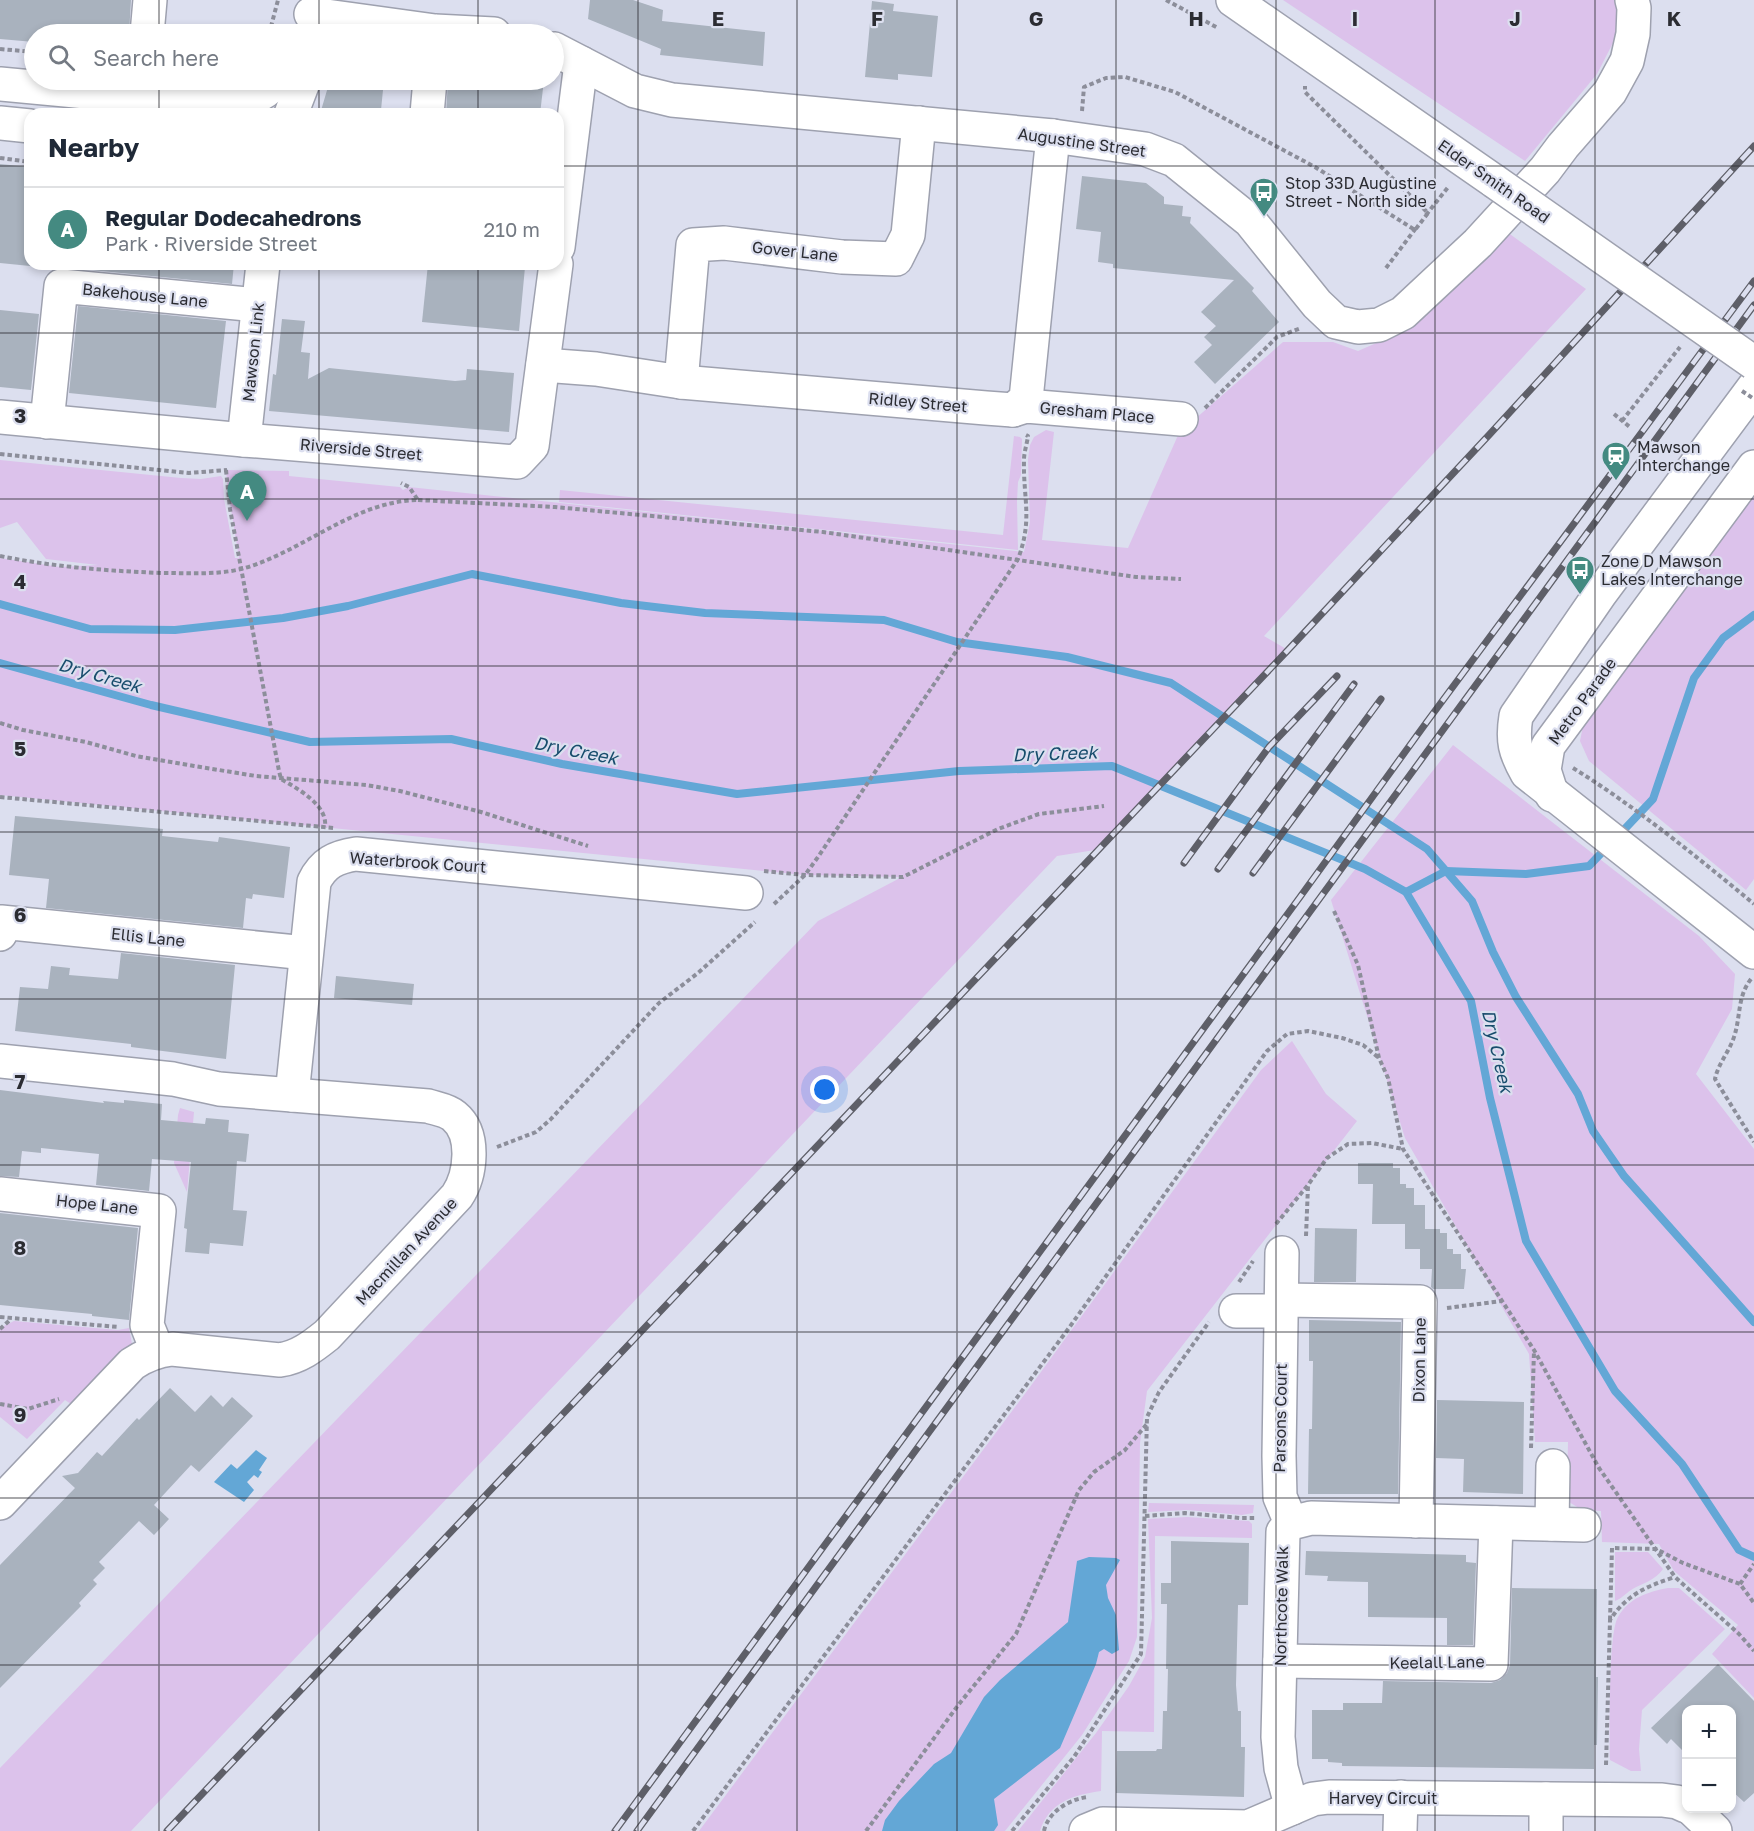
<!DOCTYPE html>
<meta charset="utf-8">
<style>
:root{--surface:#fff;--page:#f2f2f3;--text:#1f2937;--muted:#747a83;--line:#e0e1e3;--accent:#448a81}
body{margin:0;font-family:"Golos Text",sans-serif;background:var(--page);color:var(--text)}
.controls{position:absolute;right:18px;bottom:18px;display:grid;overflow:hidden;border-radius:12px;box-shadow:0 3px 9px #0003}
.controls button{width:54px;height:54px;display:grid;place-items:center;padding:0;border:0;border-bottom:2px solid var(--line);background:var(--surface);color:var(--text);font:30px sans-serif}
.you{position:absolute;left:825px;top:1090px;width:21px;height:21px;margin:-15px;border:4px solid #fff;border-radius:50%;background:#1a73e8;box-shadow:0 0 0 9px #1a73e833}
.badge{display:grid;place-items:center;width:39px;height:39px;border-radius:50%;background:var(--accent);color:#fff;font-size:20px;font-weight:700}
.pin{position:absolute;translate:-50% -50px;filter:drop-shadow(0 2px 3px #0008)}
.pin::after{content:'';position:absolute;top:32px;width:21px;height:18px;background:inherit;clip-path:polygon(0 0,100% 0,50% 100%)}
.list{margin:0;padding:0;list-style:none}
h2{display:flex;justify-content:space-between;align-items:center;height:78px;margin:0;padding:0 24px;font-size:26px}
h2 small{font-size:20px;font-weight:400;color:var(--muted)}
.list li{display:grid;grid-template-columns:39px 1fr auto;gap:18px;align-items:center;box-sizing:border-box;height:84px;padding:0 24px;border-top:2px solid var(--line)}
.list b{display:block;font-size:22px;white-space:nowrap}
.list p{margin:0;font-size:20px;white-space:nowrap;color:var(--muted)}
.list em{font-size:20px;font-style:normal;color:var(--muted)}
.icon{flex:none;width:33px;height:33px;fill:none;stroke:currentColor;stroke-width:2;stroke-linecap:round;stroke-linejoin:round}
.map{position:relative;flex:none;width:1754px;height:1831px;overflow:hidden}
.search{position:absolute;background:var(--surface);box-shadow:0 3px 9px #0003;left:24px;top:24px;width:540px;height:66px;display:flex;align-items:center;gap:15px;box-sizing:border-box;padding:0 21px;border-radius:33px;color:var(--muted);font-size:22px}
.panel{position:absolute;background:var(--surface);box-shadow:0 3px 9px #0003;left:24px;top:108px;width:540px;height:162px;border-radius:18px}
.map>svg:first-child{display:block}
.green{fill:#dcc2eb}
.water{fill:#63a7d6}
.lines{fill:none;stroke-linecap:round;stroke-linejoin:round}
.stream{stroke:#63a7d6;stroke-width:8}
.building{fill:#a9b2be}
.minor-casing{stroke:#9ea1af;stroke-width:36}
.major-casing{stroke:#9ea1af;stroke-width:36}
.path{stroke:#8c8e9a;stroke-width:4;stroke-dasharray:4.5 3;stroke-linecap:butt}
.minor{stroke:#fff;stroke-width:33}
.major{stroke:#fff;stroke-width:33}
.rail-casing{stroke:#5e5f68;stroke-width:7}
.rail{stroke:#dcdfef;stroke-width:4.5;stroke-dasharray:14;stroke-linecap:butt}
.major-bridge-casing{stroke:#9ea1af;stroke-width:36;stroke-linecap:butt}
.path-bridge{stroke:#8c8e9a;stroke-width:4;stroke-dasharray:4.5 3;stroke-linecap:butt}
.major-bridge{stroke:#fff;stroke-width:33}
.grid{fill:none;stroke:#2b2c32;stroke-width:1.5;stroke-opacity:0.55}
.labels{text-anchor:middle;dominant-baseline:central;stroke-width:4.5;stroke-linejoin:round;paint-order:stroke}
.street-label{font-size:16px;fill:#2b2c32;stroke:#dcdfef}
.poi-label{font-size:16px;fill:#2b2c32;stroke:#dcdfef;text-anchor:start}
.water-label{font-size:18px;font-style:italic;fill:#184d6d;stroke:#dcdfef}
.grid-label{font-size:20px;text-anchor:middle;font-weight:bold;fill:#2b2c32;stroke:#dcdfef;stroke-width:4.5;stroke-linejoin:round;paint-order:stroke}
</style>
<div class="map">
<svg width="1754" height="1831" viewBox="0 0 1754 1831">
<rect width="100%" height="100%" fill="#dcdfef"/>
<g class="green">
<polygon points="1283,0 1616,0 1617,35 1597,74 1525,161"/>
<polygon points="1507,232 1586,289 1264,636 1288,650 1095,850 1057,856 131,1831 0,1831 0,1768 818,921 902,877 805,875 0,795 0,558 60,567 98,565 46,559 17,522 0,528 0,460 181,478 201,479 221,476 223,479 224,499 235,558 239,558 228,491 226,470 289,471 289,476 389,486 400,487 403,490 409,487 1024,552 1030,522 1028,459 1030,445 1034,437 1046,430 1054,432 1042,540 1128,548 1179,433 1283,342 1333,342 1358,351 1381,341"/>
<polygon points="1014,436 1020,437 1022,439 1021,475 1018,482 1017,501 1018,550 559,502 560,490 1003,535"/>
<polygon points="1754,492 1754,879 1746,890 1589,761 1580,741 1584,721"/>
<polygon points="1453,745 1699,936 1735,974 1732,1009 1696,1074 1754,1149 1754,1698 1712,1654 1738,1625 1674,1571 1659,1544 1602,1542 1601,1511 1582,1510 1569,1502 1567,1490 1568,1442 1535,1442 1529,1354 1405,1138 1331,900"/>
<polygon points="1292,1041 1326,1094 1357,1121 1147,1391 1140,1443 1137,1637 1129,1661 1082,1735 1005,1831 699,1831 1030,1387 1261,1070"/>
<polygon points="180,1108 194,1112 187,1192 174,1163 178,1115"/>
<polygon points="14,1321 118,1330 129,1328 132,1344 74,1406 65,1400 27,1439 0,1417 0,1328"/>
<polygon points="1149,1503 1254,1505 1253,1513 1242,1515 1187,1510 1148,1512"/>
<path d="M1187,1517L1249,1521L1252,1524V1538L1155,1536L1154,1732L1102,1731L1101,1791C1073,1795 1049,1802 1040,1831H1018L1096,1733L1129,1686L1145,1657L1152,1618L1148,1519Z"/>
<path d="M1615,1552H1648L1663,1569C1655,1581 1642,1583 1631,1590C1625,1594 1621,1599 1615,1601Z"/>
<path d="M1668,1588H1679L1725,1629L1642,1710L1639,1749L1641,1771H1631L1610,1760C1610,1735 1608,1633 1618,1617C1629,1598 1647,1592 1668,1588Z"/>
</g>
<g class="water">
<polygon points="256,1450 267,1458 259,1470 262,1472 258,1478 254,1475 247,1482 254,1490 244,1502 214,1482 231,1464 237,1469"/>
<polygon points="1089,1557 1116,1558 1120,1560 1106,1585 1108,1598 1116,1615 1119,1650 1112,1654 1104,1649 1099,1652 1096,1664 1060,1748 994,1799 998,1825 994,1831 882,1831 885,1820 899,1801 934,1764 951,1753 984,1697 1000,1680 1068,1622 1077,1561"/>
</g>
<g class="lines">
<g class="stream">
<polyline points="0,604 90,629 175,630 283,618 348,606 472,574 621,603 705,613 884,620 957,642 1067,657 1171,683 1427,849 1472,901 1493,952 1516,997 1578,1094 1593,1131 1624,1176 1754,1322"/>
<polyline points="0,663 151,705 310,742 451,739 562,764 737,794 959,771 1112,766 1365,869 1406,892 1471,1001 1490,1098 1526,1241 1615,1391 1682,1464 1739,1550 1754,1557"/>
<polyline points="1619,835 1653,799 1694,678 1723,638 1754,615"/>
<polyline points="1406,892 1446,871 1526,874 1589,866 1608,846"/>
</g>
</g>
<g class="building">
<polygon points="0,0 131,0 129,34 34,34 34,42 0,39"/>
<polygon points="590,0 633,0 663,10 662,21 765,32 763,66 660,55 661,49 588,19"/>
<polygon points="872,1 894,4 893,11 938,16 932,77 898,74 898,80 865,77"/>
<polygon points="330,80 384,80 381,110 374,110 373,114 320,114"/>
<polygon points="448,80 544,80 540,114 446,114"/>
<polygon points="0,164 30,167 30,266 0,263"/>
<polygon points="1082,176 1146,183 1164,197 1164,204 1183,206 1182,216 1191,217 1190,223 1254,288 1252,291 1279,322 1215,384 1194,362 1212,345 1204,337 1216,326 1201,312 1234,280 1113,268 1113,264 1098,262 1101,232 1076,229"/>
<polygon points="82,264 234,264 232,284 81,269"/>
<polygon points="428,264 496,264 525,267 519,331 422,322"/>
<polygon points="78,306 226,321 216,408 69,393"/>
<polygon points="0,310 39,314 31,390 0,387"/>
<polygon points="282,319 305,321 301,352 310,353 308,379 329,368 455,381 466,380 467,369 514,373 509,432 269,411 273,374 276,375"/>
<polygon points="15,816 163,829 162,836 218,842 219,837 290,847 284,898 253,894 252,899 246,898 243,928 46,908 49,879 9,875"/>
<polygon points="121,953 235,965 226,1059 131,1047 131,1044 15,1031 20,987 48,989 51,966 70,968 69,975 118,979"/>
<polygon points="336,976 414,984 412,1005 334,998"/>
<polygon points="0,1090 104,1103 103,1101 124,1103 124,1100 162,1104 161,1120 205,1124 206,1118 229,1120 228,1132 249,1134 246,1162 237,1161 233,1210 247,1211 243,1246 210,1243 209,1254 185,1252 187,1229 184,1228 191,1162 152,1159 149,1191 96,1185 99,1154 41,1148 41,1153 22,1151 19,1177 0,1176"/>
<polygon points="1358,1163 1393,1163 1393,1168 1400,1168 1400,1184 1406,1184 1406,1188 1414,1188 1414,1205 1425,1205 1425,1229 1440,1229 1440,1233 1447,1233 1447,1249 1453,1249 1453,1254 1461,1254 1461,1269 1466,1269 1464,1289 1433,1289 1431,1287 1432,1269 1420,1269 1420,1249 1405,1249 1405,1224 1372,1224 1373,1184 1358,1184"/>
<polygon points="0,1213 138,1228 129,1320 92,1316 92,1314 0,1305"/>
<polygon points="1315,1228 1357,1229 1356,1282 1314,1282"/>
<polygon points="1309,1320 1401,1322 1398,1494 1308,1494 1309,1429 1312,1429 1313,1361 1309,1361"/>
<polygon points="170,1388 195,1412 211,1395 223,1407 232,1397 253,1416 199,1472 191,1465 154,1505 169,1519 154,1535 139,1521 99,1562 105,1568 93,1580 97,1584 79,1603 81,1606 0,1688 0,1565 75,1488 62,1476 78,1473 97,1452 102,1456 137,1418 139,1420"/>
<polygon points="1437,1400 1524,1402 1523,1494 1463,1492 1464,1459 1436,1458"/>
<polygon points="1171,1541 1249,1543 1248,1605 1238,1605 1236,1685 1238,1711 1241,1711 1241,1747 1245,1747 1244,1797 1116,1793 1117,1751 1156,1751 1157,1749 1162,1749 1163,1711 1167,1711 1168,1669 1166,1669 1167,1604 1161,1604 1161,1583 1171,1583"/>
<polygon points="1306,1551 1466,1555 1466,1562 1476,1563 1473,1645 1447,1645 1447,1618 1368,1617 1368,1582 1327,1581 1328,1576 1305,1575"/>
<polygon points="1512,1588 1597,1589 1596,1677 1598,1677 1597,1745 1594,1745 1594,1769 1342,1766 1342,1763 1328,1762 1328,1759 1312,1759 1312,1710 1343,1710 1343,1703 1382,1703 1383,1681 1491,1683 1500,1680 1507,1673 1510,1665"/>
<polygon points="1718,1664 1754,1701 1754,1793 1744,1802 1731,1790 1731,1710 1686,1710 1686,1754 1671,1739 1667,1744 1651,1728"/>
</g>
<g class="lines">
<g class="minor-casing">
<g id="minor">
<polyline points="311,14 435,31 494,34"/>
<polyline points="147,34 150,0"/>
<polyline points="554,49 635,91 672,100 1053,136 1145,149 1174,160 1250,221 1317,304 1336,322 1358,327 1379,325 1403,313 1478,243 1545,170 1563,146 1610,92 1627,61 1633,34 1634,8 1632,0"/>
<path d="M0,84L224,105C245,103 264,96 277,80"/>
<polyline points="291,114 304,80"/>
<polyline points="427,114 430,80"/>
<polyline points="0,123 30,126"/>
<polyline points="558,247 581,63"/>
<polyline points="543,365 596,369 681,382 986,408 1013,410 1026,406 1181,419"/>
<polyline points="681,382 693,245 724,243 842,257 896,259 908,235 919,123"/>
<path d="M1754,387L1600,594L1516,716C1512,741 1515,752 1527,773L1754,952"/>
<polyline points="1013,410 1026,399 1053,136"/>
<polyline points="0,417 244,440 517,462 532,446 556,264"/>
<polyline points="47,422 61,286 258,305"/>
<polyline points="244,440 263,264"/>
<polyline points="1552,795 1544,770 1548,746 1754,467"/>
<polyline points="0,934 1,922 306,953"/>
<path d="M0,1061L173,1079L219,1089L428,1106C437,1109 447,1110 454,1116C476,1134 471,1175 457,1196L327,1335C312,1347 299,1357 280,1360L172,1349C156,1351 145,1355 132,1364L0,1503"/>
<path d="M292,1095L314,882C323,863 336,857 356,854L746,893"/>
<polyline points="0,1194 159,1211 147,1325 157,1350"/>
<polyline points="1282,1253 1279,1456 1280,1497 1291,1523"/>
<polyline points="1281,1300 1420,1302 1416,1521"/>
<polyline points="1236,1311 1281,1311"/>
<polyline points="1552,1524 1553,1466"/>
<polyline points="1280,1661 1491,1664 1496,1523"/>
<polyline points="1292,1808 1281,1768 1278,1737 1283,1532 1291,1523 1311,1518 1584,1525"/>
<polyline points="1691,1808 1715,1831"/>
<polyline points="1086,1831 1103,1824 1248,1827 1313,1799 1329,1797 1662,1800 1677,1802 1686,1806"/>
<polyline points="1400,1831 1401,1797"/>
<polyline points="1546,1831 1546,1799"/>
</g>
</g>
<g class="major-casing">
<polyline id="major" points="1233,0 1494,181"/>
</g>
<g class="path">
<polyline points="1166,0 1218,28"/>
<polyline points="269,34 278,0"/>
<polyline points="0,49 34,52"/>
<polyline points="1082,111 1084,87 1106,78 1125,77 1175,92 1315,167 1415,230 1428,213 1313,100 1305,92 1305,86"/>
<polyline points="0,158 30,162"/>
<polyline points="1426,215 1449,186"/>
<polyline points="1386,268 1416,228"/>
<polyline points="1205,408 1277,337 1301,328"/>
<polyline points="1614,414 1631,428"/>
<polyline points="1622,421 1680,347"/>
<polyline points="0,454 189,473 227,470"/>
<path d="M226,470L230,509L279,771L281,779C298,789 328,805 325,827"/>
<polyline points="418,500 555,507 823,532 1136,577 1181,579"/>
<path d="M0,556C54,567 108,571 163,573C189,573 216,575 241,569C302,553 353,501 418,500L409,487L401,483"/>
<polyline points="0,723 23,730 86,742 136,756 194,766 256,776 366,785 400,791 481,812 588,846"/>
<path d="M1573,768C1636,807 1697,857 1754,904"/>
<polyline points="0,797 334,828"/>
<polyline points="764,871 805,875 903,877 998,829 1039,814 1104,806"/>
<path d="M774,904L805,875L818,857L1018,559C1033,519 1023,499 1024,460C1024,452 1027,444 1028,436L1026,435"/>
<polyline points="1334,911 1358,965 1379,1058 1388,1078 1403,1149 1534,1350 1599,1468 1675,1577 1739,1634 1754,1651"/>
<path d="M1751,979C1737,997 1741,1016 1734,1037C1729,1052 1718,1064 1715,1079L1754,1142"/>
<polyline points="497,1147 536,1132 550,1120 659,1003 698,973 755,922"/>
<polyline points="1276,1224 1308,1185 1327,1158 1348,1144 1372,1143 1403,1149"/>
<polyline points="1306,1236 1308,1186"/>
<polyline points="1239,1282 1253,1261"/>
<polyline points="1447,1308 1502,1301"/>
<polyline points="0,1317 119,1327"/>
<polyline points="0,1329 11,1319"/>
<polyline points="0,1404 28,1409 59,1399"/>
<polyline points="1531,1448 1534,1351"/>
<polyline points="1145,1516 1185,1513 1240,1518 1257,1518"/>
<polyline points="1740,1584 1754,1564"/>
<polyline points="1610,1620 1612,1548 1656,1549 1683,1563 1740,1584 1754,1603"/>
<path d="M1606,1765L1610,1620C1626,1595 1647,1586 1675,1577"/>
<polyline points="693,1831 1066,1332 1267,1051 1287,1034 1308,1031 1342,1038 1363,1045 1379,1058"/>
<polyline points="866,1831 959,1704 1016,1634 1079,1490 1094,1472 1125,1450 1147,1424"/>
<polyline points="1012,1831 1074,1757 1141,1654 1147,1417 1159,1392 1209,1322"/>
<path d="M1044,1831C1048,1812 1069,1799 1088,1797"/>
</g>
<use href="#minor" class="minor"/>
<use href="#major" class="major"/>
<g class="rail-casing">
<g id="rail">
<polyline points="1184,863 1269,747 1337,676"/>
<polyline points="1218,869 1354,684"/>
<polyline points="1253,873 1381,699"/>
<polyline points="167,1831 1288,650 1489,435 1754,146"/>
<polyline points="615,1831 1300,897 1426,723 1754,281"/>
<polyline points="637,1831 1754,305"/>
</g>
</g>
<use href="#rail" class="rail"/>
<g class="major-bridge-casing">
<polyline id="major-bridge" points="1494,181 1754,363"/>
</g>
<polyline class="path-bridge" points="1742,391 1754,399"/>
<use href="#major-bridge" class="major-bridge"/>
</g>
<path class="grid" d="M159,0V34M319,0V34M478,0V34M638,0V1831M797,0V1831M957,0V1831M1116,0V1831M1276,0V1831M1435,0V1831M1595,0V1831M159,80V114M319,80V114M478,80V114M0,166H30M558,166H1754M159,264V1831M319,264V1831M478,264V1831M0,333H1754M0,499H1754M0,666H1754M0,832H1754M0,999H1754M0,1165H1754M0,1332H1754M0,1498H1754M0,1665H1754"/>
<defs>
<g id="bus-pin" transform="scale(1.5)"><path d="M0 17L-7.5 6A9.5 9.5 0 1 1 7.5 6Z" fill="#448a81" stroke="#dcdfef"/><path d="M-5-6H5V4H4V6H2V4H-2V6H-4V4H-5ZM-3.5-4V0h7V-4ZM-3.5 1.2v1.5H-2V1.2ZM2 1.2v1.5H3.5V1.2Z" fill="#fff"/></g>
<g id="station-pin" transform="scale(1.5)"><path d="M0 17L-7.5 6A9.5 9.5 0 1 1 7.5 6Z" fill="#448a81" stroke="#dcdfef"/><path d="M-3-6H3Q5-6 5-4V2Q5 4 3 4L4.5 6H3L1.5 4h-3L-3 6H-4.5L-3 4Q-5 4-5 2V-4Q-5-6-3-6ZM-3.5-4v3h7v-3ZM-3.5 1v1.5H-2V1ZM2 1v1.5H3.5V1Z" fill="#fff"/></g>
</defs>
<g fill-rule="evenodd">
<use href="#bus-pin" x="1264" y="192"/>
<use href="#station-pin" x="1616" y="456"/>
<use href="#bus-pin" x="1580" y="570"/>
</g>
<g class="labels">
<g class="street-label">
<text transform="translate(1082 142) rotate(8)">Augustine Street</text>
<text transform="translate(1494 181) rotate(35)">Elder Smith Road</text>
<text transform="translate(795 251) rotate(6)">Gover Lane</text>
<text transform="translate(145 295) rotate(6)">Bakehouse Lane</text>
<text transform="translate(253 352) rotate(-84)">Mawson Link</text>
<text transform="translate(918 402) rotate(5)">Ridley Street</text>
<text transform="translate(1097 412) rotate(5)">Gresham Place</text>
<text transform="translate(361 449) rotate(5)">Riverside Street</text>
<text transform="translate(1582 701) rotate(-54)">Metro Parade</text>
<text transform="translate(418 862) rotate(4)">Waterbrook Court</text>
<text transform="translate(148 937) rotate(6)">Ellis Lane</text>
<text transform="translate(97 1204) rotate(6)">Hope Lane</text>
<text transform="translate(406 1251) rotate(-47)">Macmillan Avenue</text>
<text transform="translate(1419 1360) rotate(-89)">Dixon Lane</text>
<text transform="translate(1280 1418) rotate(-89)">Parsons Court</text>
<text transform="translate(1281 1606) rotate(-89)">Northcote Walk</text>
<text transform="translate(1437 1662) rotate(-1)">Keelall Lane</text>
<text x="1383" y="1798">Harvey Circuit</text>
</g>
<g class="poi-label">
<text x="1285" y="183">Stop 33D Augustine<tspan x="1285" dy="18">Street - North side</tspan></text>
<text x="1637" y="447">Mawson<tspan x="1637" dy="18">Interchange</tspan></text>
<text x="1601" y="561">Zone D Mawson<tspan x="1601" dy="18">Lakes Interchange</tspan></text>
</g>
<g class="water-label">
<text transform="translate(100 675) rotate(16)">Dry Creek</text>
<text transform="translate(576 750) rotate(11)">Dry Creek</text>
<text transform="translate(1055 753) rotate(-2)">Dry Creek</text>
<text transform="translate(1498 1051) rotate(77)">Dry Creek</text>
</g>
</g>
<g class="grid-label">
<text x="718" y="26">E</text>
<text x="877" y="26">F</text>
<text x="1036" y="26">G</text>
<text x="1196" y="26">H</text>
<text x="1355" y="26">I</text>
<text x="1515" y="26">J</text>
<text x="1674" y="26">K</text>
<text x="20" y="423">3</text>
<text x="20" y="589">4</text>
<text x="20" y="756">5</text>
<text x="20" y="922">6</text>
<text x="20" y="1089">7</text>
<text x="20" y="1255">8</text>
<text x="20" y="1422">9</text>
</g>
</svg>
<div class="controls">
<button>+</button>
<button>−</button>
</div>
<div class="you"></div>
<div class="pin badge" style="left:247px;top:521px">A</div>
<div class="search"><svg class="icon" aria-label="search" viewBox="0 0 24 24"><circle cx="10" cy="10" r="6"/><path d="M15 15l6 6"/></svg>Search here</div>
<section class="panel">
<h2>Nearby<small></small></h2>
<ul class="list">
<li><span class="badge">A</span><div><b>Regular Dodecahedrons</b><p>Park · Riverside Street</p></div><em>210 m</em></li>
</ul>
</section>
</div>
